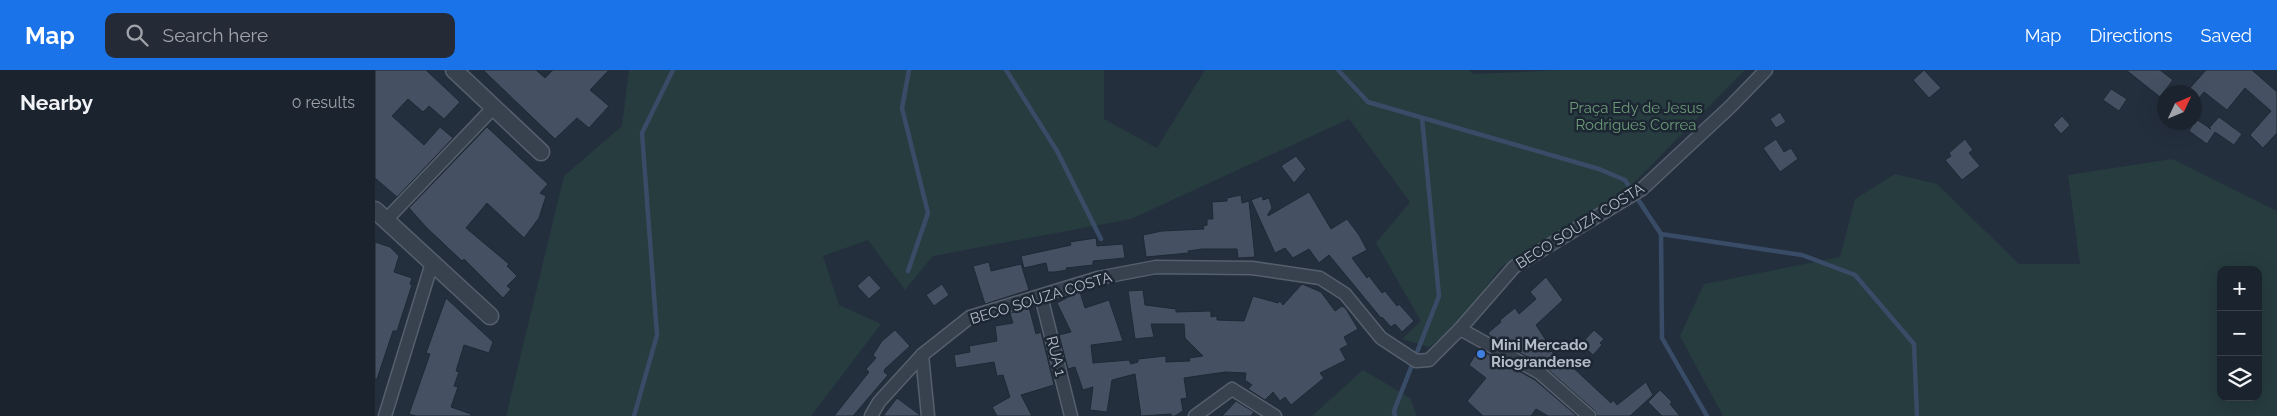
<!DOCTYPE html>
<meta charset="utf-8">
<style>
:root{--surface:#1b232e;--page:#242b36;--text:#f1f3f6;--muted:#a0a4aa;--line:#39404a;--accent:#1a73e8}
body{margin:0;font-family:Raleway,sans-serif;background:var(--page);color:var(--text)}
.controls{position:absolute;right:15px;bottom:15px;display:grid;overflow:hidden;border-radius:10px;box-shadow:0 5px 20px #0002}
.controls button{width:45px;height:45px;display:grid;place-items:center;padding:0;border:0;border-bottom:1px solid var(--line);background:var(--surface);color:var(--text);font:25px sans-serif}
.compass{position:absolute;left:1782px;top:15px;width:45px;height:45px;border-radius:50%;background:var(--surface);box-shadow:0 5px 20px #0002;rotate:46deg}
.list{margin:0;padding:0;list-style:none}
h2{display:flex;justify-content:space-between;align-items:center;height:65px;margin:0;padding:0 20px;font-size:21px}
h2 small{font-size:16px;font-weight:400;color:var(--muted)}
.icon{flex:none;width:28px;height:28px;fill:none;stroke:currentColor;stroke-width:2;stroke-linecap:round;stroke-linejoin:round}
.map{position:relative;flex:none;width:1902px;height:346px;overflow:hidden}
header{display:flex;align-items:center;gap:30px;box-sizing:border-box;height:70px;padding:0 25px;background:var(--accent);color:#fff}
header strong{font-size:24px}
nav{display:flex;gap:28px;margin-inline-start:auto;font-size:18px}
.search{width:350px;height:45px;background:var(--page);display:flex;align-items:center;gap:12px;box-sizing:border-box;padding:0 18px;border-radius:10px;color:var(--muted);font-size:19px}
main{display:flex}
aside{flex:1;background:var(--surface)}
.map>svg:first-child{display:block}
.green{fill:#263c3f;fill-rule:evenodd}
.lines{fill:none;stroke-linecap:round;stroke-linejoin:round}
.stream{stroke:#394c67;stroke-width:4.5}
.building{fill:#455162;stroke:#1f2835}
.minor-casing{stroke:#565f6c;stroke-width:15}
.tertiary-casing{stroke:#565f6c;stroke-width:19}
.minor{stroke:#38414e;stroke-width:12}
.tertiary{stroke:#38414e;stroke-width:16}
.shop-dot{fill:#3f7fe0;stroke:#1d2633;stroke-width:2}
.labels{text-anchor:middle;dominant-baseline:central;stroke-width:5;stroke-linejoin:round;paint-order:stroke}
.park-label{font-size:15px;fill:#6b9a76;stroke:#1d2633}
.street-label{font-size:15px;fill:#b4bcc9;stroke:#1d2633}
.poi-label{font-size:15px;font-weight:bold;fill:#b4bcc9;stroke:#1d2633;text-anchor:start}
</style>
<header>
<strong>Map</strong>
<div class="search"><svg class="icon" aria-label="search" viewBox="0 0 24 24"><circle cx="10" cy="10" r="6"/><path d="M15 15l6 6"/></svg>Search here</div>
<nav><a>Map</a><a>Directions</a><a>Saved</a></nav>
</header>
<main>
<aside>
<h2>Nearby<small>0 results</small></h2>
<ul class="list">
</ul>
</aside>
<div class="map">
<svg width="1902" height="346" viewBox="0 0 1902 346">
<rect width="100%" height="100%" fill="#242f3e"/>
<g class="green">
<polygon points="254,0 729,0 729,49 782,78 830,0 1093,0 1099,4 1187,0 1370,0 1249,123 1126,197 1084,254 1054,277 1027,269 1046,251 1001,173 1035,132 974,49 756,149 558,186 530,220 493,170 448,186 464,235 506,254 436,346 131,346 189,106 247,56"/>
<path d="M1797,89L1902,141V346H1348L1305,266L1329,214L1465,187L1480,129L1520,104L1562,114L1644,194H1705L1693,105ZM1846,200H1883V327H1846Z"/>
<polygon points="988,300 1035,328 1042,346 937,346"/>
</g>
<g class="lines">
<g class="stream">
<polyline points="631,0 682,81 726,169"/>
<polyline points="963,0 993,32 1224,99 1250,110 1286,164 1287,268 1332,346"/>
<polyline points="1286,164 1427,185 1480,205 1539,274 1542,346"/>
<polyline points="533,201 553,143 527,38 534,0"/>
<polyline points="259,346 282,265 267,63 298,0"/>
<polyline points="1020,346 1019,341 1064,226 1047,48"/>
</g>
</g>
<g class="building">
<polygon points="0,0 51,0 85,32 69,49 54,36 48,42 33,29 17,46 49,75 65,57 78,68 22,127 0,108"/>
<polygon points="108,0 161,0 170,8 178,0 234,0 215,20 234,36 214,58 202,48 180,69"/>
<polygon points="1549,0 1566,18 1554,28 1538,10"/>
<polygon points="1751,0 1785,0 1798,10 1785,27"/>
<polygon points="1831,0 1877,0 1902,22 1902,63 1888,78 1875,65 1896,41 1870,18 1852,40 1829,22 1824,28 1814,19"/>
<polygon points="1736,19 1752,29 1744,41 1728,30"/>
<polygon points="1405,42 1411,52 1401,58 1395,49"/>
<polygon points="1687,46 1695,55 1686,64 1678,55"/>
<polygon points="1844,47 1867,64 1859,75 1840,62 1832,74 1814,61 1821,49 1836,59 1834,58"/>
<polygon points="112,57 173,114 165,123 171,126 164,148 149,168 112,133 91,158 134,194 132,196 142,206 132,216 136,219 128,228 89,189 87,191 52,158 34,138"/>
<polygon points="1401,69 1409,82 1416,78 1423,89 1405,102 1388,78"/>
<polygon points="1590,69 1598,80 1594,83 1605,96 1587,110 1570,90 1576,86 1574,83"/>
<polygon points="921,86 931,99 919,113 906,96"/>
<polygon points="934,122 956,159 972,149 984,165 992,180 977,188 992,208 994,206 1007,223 1010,221 1022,236 1024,234 1039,251 1027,262 1020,254 1016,257 1007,247 1006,248 954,185 944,193 934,179 918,188 910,178 900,183 876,130 887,126 888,130 894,128 897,138 893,144 893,146"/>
<polygon points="866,125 867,133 874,131 880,187 863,188 862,179 827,179 813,181 814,183 771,187 768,165 787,161 829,159 828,156 832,155 832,149 838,149 837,132 852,131 852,128"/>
<polygon points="721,168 722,176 748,174 750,188 718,191 718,195 691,198 692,200 680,202 673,202 671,193 649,198 646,186 696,175 695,172"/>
<polygon points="0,172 15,177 24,186 19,202 37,208 35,214 37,215 22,261 18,261 2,309 0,309"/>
<polygon points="614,192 616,201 646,194 654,220 610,234 598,196"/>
<polygon points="494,205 506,218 494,229 482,216"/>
<polygon points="1171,207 1188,230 1161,255 1172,272 1170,275 1190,295 1192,292 1236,333 1238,330 1242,335 1271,312 1278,325 1255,346 1222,346 1219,340 1170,297 1114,265 1113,263 1126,252 1125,250 1140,238 1144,244 1161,229 1155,222"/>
<polygon points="567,214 574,225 559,236 551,225"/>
<polygon points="927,214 946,222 960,241 967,236 971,239 983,259 969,267 973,275 965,279 971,290 945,303 949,308 916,335 910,327 905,331 898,322 890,330 873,319 877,315 870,310 871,303 850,302 809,308 812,328 806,329 808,341 800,346 796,346 796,344 766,346 760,304 737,310 732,342 715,340 718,317 708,320 700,297 693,299 684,265 696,262 682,233 701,223 705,222 710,238 734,230 748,271 716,275 718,293 754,290 756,294 763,292 763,289 791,286 791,292 815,291 814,288 828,286 810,268 809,254 776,254 779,267 760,269 753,221 768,220 770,235 801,239 801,242 836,241 836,247 842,246 842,250 869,251 878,226 903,233 905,231 908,235"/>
<polygon points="71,228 118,272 114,283 89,275 81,301 84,302 79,316 83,317 76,337 96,344 96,346 41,346 34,344 55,284 51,283"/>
<polygon points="654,237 661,264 666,262 679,315 646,325 657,346 622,346 617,337 635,327 628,305 622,306 619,292 581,298 579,285 595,282 594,276 622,271 620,256 638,253 635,243"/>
<polygon points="520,260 535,276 510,299 509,302 513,305 478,346 459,346 494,302 491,299 501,288 498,285 507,271"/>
<polygon points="1219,260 1229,269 1225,273 1227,275 1218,285 1206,274"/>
<polygon points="1104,279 1160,310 1202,346 1173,346 1161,339 1156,346 1108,346 1092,331 1111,308 1094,295"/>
<polygon points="1285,320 1297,332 1295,334 1305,346 1287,346 1273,332"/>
<polygon points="522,328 545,345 545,346 508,346"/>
<polygon points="861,331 879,342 876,346 847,346"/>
</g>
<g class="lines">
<g class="minor-casing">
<g id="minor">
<polyline points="11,150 119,37"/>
<polyline points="666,226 696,346"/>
<polyline points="1085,259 1165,303 1214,346"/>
<polyline points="547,285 553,346"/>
<polyline points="10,346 57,193"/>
<polyline points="496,346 504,332 547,285 595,247 723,208 781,197 877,198 945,208 970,224 1006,268 1041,291 1054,290 1085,259 1139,197 1267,119 1355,37 1391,0"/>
<polyline points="820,346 857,319 900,346"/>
</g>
</g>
<g class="tertiary-casing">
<g id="tertiary">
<polyline points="79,0 166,82"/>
<polyline points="0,140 115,246"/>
</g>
</g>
<use href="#minor" class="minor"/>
<use href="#tertiary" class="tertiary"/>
</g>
<circle class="shop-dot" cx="1106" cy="284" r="5"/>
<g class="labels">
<g class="park-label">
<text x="1261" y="38">Praça Edy de Jesus<tspan x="1261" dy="17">Rodrigues Correa</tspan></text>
</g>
<g class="street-label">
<text transform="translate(1205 156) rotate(-32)">BECO SOUZA COSTA</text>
<text transform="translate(666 228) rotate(-17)">BECO SOUZA COSTA</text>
<text transform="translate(681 286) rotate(76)">RUA 1</text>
</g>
<g class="poi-label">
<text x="1116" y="275">Mini Mercado<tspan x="1116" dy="17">Riograndense</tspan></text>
</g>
</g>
</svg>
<div class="controls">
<button>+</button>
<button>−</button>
<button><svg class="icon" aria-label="layers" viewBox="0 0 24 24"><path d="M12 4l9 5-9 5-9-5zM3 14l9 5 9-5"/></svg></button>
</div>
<svg class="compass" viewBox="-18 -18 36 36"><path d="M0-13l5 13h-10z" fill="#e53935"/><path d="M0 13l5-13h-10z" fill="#a0a4aa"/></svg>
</div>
</main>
